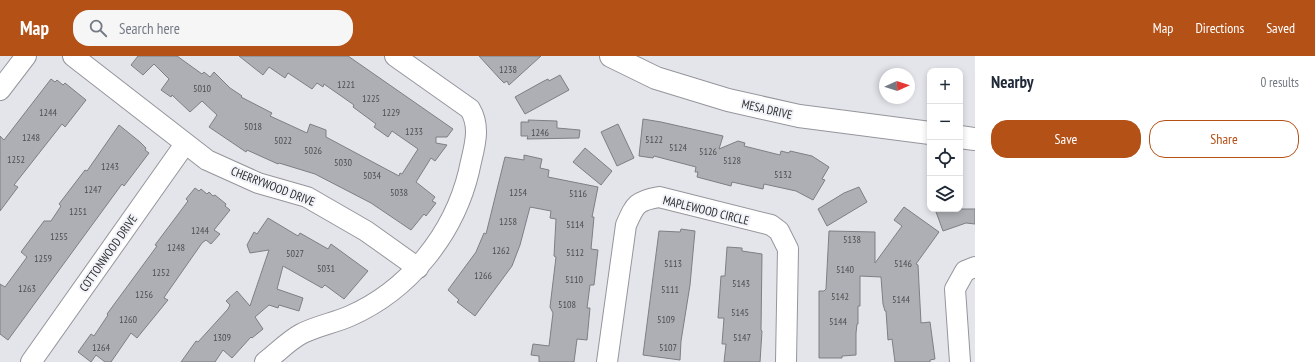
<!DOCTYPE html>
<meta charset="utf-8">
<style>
:root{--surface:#fff;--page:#f6f6f7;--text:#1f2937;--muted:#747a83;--line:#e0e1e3;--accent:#b45117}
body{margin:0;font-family:"PT Sans Narrow",sans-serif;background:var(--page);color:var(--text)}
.controls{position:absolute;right:12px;top:12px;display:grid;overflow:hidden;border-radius:8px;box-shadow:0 2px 6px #0003}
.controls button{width:36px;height:36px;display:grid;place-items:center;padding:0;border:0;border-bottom:1px solid var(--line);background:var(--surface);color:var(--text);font:20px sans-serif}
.compass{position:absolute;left:879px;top:12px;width:36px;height:36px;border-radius:50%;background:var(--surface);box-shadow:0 2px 6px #0003;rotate:87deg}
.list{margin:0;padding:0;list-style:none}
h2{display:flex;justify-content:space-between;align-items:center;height:52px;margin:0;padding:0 16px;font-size:17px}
h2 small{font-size:13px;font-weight:400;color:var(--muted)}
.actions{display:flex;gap:8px;padding:12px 16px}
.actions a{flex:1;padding:9px 0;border:1px solid var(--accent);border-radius:16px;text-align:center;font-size:14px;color:var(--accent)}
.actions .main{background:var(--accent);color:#fff}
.icon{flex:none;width:22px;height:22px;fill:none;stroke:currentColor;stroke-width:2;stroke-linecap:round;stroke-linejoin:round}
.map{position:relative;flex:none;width:975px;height:306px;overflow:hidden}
header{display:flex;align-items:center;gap:24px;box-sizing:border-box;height:56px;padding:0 20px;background:var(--accent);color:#fff}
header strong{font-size:19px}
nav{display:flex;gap:22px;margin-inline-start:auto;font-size:14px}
.search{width:280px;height:36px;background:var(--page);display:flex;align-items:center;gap:10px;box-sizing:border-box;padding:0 14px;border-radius:16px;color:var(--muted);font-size:15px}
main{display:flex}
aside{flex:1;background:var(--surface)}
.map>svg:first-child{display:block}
.building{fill:#adafb4;stroke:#7e7f84}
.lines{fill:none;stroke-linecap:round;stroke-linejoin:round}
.minor-casing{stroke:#95969c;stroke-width:22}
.major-casing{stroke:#95969c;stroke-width:24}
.minor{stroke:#fff;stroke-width:20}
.major{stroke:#fff;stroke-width:22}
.labels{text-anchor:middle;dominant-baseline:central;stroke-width:4;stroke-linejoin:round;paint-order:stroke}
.number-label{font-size:10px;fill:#4c4e50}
.street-label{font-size:12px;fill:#2c2d2f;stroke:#f1f3f8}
</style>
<header>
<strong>Map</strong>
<div class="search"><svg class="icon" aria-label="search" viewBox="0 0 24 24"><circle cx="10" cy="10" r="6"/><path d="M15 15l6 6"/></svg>Search here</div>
<nav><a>Map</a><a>Directions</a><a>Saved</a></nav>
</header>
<main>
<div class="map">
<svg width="975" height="306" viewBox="0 0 975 306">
<rect width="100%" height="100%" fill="#e4e5eb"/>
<g class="building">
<polygon points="138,0 177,0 202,18 204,16 210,21 214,16 230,32 242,40 241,41 272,57 270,60 307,77 310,68 326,74 326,81 399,120 400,117 402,118 418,93 392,75 388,81 374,71 376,68 353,51 354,49 324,28 323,31 317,27 312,33 288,17 285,22 269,11 263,19 239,0 348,0 453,73 447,81 436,81 436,87 447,89 435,105 431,102 416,126 435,141 432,145 436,147 426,160 424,158 411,174 371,147 315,118 279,107 278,108 247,94 246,96 209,71 217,59 202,45 190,56 172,39 171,41 161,34 169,23 154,8 143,19 131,9"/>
<polygon points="479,0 541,0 509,29 507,25 504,27 500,23"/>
<polygon points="560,19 569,34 525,58 515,41 542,26 548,23 549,25"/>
<polygon points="51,23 55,26 57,24 63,29 65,27 86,44 65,71 62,68 14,129 18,131 0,155 0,80 4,84"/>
<polygon points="643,63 661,66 723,80 719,93 738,85 745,87 744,90 780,99 781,95 789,97 790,95 812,100 829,111 822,123 825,124 813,144 796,135 764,128 763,133 732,126 731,130 697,121 698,116 695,116 696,111 654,100 653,102 639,100"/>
<polygon points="528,64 557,65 557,72 580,74 579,82 527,83 528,80 521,80 521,66 529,66"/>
<polygon points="618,68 634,102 617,110 601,76"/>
<polygon points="119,69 140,86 146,92 145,94 149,97 124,130 122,128 8,284 0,278 0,228 5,231 27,201 21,196 44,165 51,165 61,150 59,148 85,114 87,115"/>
<polygon points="585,92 612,115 601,129 573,106"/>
<polygon points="524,99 542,103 540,112 549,114 548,121 598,131 592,161 594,161 591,193 598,194 594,229 590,229 587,252 590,252 587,284 577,283 574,306 539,306 539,300 531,299 533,288 549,290 553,257 550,251 556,201 554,200 556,163 550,162 551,155 530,151 520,189 512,210 475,260 457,246 459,244 448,234 476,196 484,177 486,178 505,101 524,104"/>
<polygon points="859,131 867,146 827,170 818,153 844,137"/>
<polygon points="195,132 199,135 201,133 207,138 209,136 213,140 215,139 226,148 225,150 230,154 214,174 220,178 211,188 206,184 202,187 165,240 164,242 168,244 137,282 131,277 111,306 105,306 96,299 91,306 78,296 91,278 94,280 108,259 107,258 157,190 155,189 188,145 186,143"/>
<polygon points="904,151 939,176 916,208 918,209 921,267 930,266 935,303 930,304 930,306 895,306 892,283 888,284 886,255 885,255 883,248 881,221 860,220 860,250 858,250 858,268 857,268 856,277 856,299 842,300 842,302 819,302 819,235 824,235 826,233 829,175 875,176 875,207 902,170 894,164"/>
<polygon points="935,153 975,153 975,168 966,167 943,175"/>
<polygon points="268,162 298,180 300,177 328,193 331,188 368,215 344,243 325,229 322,232 283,210 277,233 303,242 299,255 279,249 278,252 269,249 255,261 263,273 252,282 251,281 232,302 223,294 215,306 181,306 196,285 198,286 228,253 230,249 226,245 237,235 250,250 269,194 250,197 247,189 254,176 257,178"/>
<polygon points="681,173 695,175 690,229 681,285 680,304 643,299 659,175 680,176"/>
<polygon points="727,191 742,192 742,195 762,198 761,274 762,275 760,306 724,306 726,288 722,288 724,262 718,262 721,220 725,220"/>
</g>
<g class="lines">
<g class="minor-casing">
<g id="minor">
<polyline points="73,0 207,104 258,127 307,141 366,175 418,212"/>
<polyline points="0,34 26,0"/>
<polyline points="31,306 185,88"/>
<path d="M265,306C277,297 288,285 301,278C316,270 334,267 350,260C409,234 454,178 469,115C473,94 482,73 470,53L395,0"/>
<path d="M607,306L626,169C635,149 636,145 659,141L771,169L779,175L788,193L786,306"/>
<polyline points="960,306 955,233 965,215 975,211"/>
</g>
</g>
<g class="major-casing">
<g id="major">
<polyline points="611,0 656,22 728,44 799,60 930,77"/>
<polyline points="960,81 975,83"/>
</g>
</g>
<use href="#minor" class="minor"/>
<use href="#major" class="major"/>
</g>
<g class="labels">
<g class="number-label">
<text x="508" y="13">1238</text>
<text x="346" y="28">1221</text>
<text x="202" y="32">5010</text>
<text x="371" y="42">1225</text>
<text x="48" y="56">1244</text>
<text x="391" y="56">1229</text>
<text x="253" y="70">5018</text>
<text x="414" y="75">1233</text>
<text x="540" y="76">1246</text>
<text x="31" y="81">1248</text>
<text x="654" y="83">5122</text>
<text x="283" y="84">5022</text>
<text x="678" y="91">5124</text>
<text x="313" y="94">5026</text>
<text x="708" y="95">5126</text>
<text x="16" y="103">1252</text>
<text x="732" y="104">5128</text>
<text x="343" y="106">5030</text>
<text x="110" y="110">1243</text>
<text x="783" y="118">5132</text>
<text x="372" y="119">5034</text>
<text x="93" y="133">1247</text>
<text x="399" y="136">5038</text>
<text x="518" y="136">1254</text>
<text x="578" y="137">5116</text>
<text x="78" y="155">1251</text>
<text x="508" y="165">1258</text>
<text x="575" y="168">5114</text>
<text x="200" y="174">1244</text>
<text x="59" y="180">1255</text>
<text x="852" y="183">5138</text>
<text x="176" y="191">1248</text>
<text x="501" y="194">1262</text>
<text x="575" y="196">5112</text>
<text x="295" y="197">5027</text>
<text x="43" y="202">1259</text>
<text x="673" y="207">5113</text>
<text x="903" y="207">5146</text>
<text x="326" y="212">5031</text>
<text x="845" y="213">5140</text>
<text x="161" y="216">1252</text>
<text x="483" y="219">1266</text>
<text x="574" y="223">5110</text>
<text x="741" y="227">5143</text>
<text x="27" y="232">1263</text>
<text x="670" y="233">5111</text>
<text x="144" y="238">1256</text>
<text x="840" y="240">5142</text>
<text x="901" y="243">5144</text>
<text x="567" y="248">5108</text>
<text x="740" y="256">5145</text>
<text x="128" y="263">1260</text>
<text x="666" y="263">5109</text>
<text x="838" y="265">5144</text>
<text x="222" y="281">1309</text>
<text x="742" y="281">5147</text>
<text x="101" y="291">1264</text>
<text x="668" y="291">5107</text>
</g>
<g class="street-label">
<text transform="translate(767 53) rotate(13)">MESA DRIVE</text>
<text transform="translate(273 130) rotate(21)">CHERRYWOOD DRIVE</text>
<text transform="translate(706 154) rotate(14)">MAPLEWOOD CIRCLE</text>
<text transform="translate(108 197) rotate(-55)">COTTONWOOD DRIVE</text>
</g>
</g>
</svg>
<div class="controls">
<button>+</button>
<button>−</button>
<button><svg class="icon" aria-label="locate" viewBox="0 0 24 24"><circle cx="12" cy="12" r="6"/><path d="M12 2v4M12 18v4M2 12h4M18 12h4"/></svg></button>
<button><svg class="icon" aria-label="layers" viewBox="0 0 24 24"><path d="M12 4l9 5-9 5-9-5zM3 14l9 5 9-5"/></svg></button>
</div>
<svg class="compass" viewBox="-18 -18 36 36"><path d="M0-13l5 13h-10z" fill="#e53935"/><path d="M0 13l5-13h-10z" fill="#747a83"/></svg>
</div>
<aside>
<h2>Nearby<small>0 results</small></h2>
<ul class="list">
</ul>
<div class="actions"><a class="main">Save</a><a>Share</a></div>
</aside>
</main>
